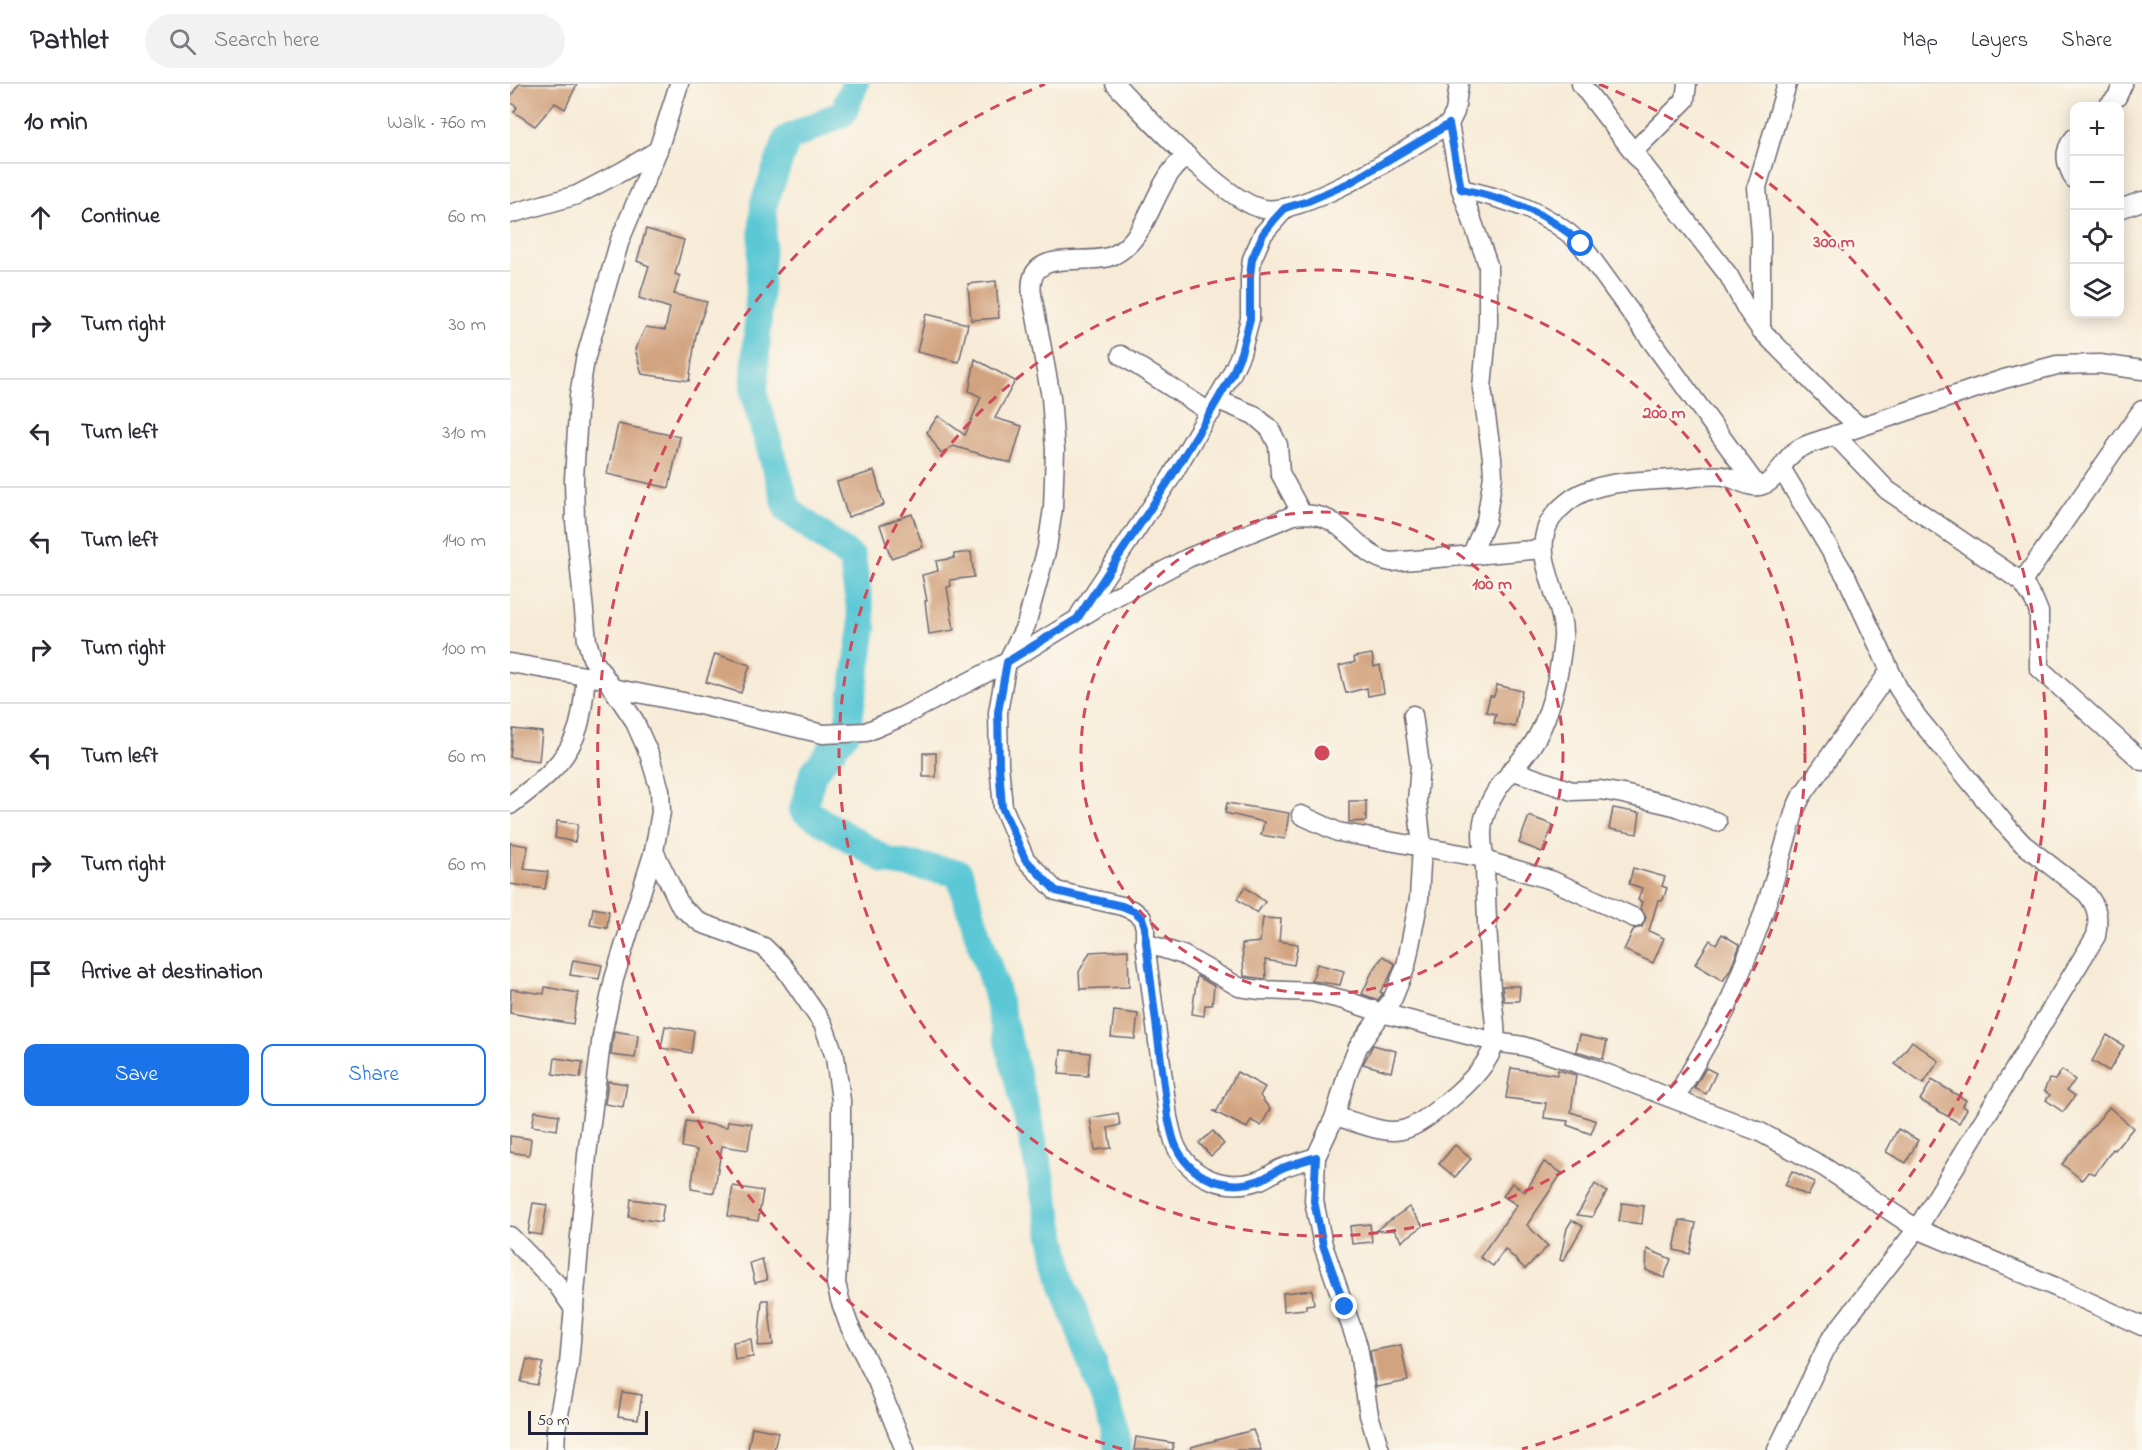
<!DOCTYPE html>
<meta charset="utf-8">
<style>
:root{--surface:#fff;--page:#f2f2f3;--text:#2b2b33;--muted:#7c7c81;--line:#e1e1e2;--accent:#1a73e8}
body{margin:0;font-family:"Indie Flower",sans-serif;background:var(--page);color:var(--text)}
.controls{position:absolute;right:18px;top:18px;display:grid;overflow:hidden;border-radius:12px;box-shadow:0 3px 15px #0003}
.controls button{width:54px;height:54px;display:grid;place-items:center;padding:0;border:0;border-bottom:2px solid var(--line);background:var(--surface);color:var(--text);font:30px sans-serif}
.scale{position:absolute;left:18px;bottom:15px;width:120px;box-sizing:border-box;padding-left:6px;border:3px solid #22223b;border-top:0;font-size:16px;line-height:21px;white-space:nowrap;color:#22223b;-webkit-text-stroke:4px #fbf7ec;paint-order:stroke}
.stop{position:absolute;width:18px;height:18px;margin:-14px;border:4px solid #1a73e8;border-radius:50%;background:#fff}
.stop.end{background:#1a73e8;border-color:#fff;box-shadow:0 2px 6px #0008}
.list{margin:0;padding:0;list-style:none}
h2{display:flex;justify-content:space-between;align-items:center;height:78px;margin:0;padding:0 24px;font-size:26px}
h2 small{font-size:20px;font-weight:400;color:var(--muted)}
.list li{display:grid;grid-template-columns:39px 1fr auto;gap:18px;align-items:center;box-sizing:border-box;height:108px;padding:0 24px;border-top:2px solid var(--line)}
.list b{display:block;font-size:22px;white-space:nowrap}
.list em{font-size:20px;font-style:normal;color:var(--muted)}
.actions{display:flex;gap:12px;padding:18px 24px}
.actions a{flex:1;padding:14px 0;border:2px solid var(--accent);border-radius:12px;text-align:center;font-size:21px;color:var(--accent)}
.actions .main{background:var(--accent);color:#fff}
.icon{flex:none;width:33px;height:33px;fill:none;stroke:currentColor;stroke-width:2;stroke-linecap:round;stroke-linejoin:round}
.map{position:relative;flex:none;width:1632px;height:1366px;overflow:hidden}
header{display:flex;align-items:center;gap:36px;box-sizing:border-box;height:84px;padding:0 30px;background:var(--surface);border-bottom:2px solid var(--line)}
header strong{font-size:28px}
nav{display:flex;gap:33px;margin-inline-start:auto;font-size:21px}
.search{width:420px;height:54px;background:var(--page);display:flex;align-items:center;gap:15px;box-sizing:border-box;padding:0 21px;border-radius:33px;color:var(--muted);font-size:22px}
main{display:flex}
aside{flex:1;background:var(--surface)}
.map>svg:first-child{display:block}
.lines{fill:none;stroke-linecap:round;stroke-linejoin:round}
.river{stroke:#5cc8d5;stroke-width:28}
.building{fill:#d2a37f}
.minor-casing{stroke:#6d6872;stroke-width:21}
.minor{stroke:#fff;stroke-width:18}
.route{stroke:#1a73e8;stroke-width:8}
.ring{fill:none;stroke:#d1495b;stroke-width:3;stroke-dasharray:10 8}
.centre{fill:#d1495b;stroke:#fbf7ec;stroke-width:3}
.ring-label{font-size:18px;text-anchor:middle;font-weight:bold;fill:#d1495b;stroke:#fbf7ec;stroke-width:4.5;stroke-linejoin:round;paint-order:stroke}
</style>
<header>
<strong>Pathlet</strong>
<div class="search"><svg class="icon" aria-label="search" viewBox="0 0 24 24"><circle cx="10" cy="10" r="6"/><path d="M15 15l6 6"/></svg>Search here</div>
<nav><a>Map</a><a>Layers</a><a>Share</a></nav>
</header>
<main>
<aside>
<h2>10 min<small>Walk · 760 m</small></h2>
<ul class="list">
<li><svg class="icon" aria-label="ahead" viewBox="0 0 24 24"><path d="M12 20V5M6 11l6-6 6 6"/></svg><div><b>Continue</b></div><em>60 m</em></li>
<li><svg class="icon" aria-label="right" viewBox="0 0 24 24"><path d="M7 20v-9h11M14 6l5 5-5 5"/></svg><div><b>Turn right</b></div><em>30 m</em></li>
<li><svg class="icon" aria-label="left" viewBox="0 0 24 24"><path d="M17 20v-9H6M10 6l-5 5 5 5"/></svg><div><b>Turn left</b></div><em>310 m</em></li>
<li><svg class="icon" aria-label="left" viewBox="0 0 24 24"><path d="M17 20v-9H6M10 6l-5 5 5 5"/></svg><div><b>Turn left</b></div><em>140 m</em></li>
<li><svg class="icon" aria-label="right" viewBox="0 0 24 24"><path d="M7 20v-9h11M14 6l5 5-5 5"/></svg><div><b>Turn right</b></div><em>100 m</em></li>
<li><svg class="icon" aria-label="left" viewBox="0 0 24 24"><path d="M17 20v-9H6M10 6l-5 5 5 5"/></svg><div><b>Turn left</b></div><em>60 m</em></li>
<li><svg class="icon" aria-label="right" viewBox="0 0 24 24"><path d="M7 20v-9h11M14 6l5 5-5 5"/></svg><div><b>Turn right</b></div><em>60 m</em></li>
<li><svg class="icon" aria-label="arrive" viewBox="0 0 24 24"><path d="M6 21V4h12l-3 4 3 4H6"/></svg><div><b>Arrive at destination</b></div></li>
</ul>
<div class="actions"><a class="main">Save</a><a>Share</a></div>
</aside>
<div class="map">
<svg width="1632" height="1366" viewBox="0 0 1632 1366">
<rect width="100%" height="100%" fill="#fbf7ec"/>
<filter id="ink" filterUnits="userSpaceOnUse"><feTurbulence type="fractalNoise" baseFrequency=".0167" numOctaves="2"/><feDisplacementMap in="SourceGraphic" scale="12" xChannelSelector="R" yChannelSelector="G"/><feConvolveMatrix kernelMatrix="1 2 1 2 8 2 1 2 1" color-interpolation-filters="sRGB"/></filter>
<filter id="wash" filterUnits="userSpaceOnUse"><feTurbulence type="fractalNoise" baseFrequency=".008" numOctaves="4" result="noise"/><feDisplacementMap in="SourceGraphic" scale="24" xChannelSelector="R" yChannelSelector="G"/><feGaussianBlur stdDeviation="1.35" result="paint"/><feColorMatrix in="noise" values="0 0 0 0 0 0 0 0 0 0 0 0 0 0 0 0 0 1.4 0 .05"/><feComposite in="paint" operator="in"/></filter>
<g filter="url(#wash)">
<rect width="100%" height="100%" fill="#f7ebd7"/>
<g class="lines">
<polyline class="river" points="345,0 333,29 277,55 254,119 244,310 278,426 342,474 353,544 337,647 303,689 293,726 377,777 449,789 484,901 497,953 519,1039 553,1199 605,1344 608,1366"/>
</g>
<g id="blocks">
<g class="building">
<polygon points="9,0 67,0 55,25 45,19 25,42 4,28 7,23 0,18 0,13"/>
<polygon points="136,145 174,156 165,190 170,192 164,210 197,218 186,251 179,297 132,290 125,265 136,243 155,246 160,224 129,214 139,182 127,177"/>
<polygon points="486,197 489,234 461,236 458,200"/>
<polygon points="416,230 458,240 449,278 407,268"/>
<polygon points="465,275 505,297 485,334 512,342 501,379 443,362 431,370 417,348 428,332 455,351 471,313 459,307"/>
<polygon points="108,340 170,353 159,404 97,390"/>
<polygon points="364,387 374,421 338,433 327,398"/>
<polygon points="402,430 413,463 381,474 370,441"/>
<polygon points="461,468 464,493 440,496 441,502 437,503 444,546 419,550 415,517 417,517 412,491 428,487 426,477 444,474 444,470"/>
<polygon points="205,570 240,581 231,609 196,598"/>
<polygon points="862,570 864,583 870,581 874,609 858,612 857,604 836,609 829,582 845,578 844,573"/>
<polygon points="987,601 1012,607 1005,643 984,639 986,630 976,628 980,612 984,612"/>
<polygon points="3,645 32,648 29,677 0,673"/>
<rect x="413" y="669" width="13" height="24"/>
<polygon points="839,717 856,717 856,737 839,738"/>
<polygon points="717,719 779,729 775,755 751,751 754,738 715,729"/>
<polygon points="1103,724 1130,729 1127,750 1099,745"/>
<polygon points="1019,732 1043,741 1032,768 1009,759"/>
<polygon points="47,737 68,740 65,758 45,754"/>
<polygon points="0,759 18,762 14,785 38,788 35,805 0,800"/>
<polygon points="1123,784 1155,793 1152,802 1157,804 1153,816 1148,816 1139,847 1154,854 1143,879 1114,866 1124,845 1132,843 1136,833 1130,824 1132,818 1128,816 1132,804 1119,800"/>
<polygon points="735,803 755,818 747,829 727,815"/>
<polygon points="83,824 99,827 97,844 80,841"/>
<polygon points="753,834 771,835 769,857 788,860 784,881 755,876 756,895 734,892 732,860 750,858"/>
<polygon points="1212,850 1230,861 1220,886 1213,897 1185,880 1200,856 1206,860"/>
<polygon points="618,866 619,903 570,905 569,888 580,868"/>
<polygon points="873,872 885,880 879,894 870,908 873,909 868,916 852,910 861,890"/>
<polygon points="63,876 92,881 89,895 60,891"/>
<polygon points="807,880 834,887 830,901 802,897"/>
<polygon points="687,892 704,902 702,921 695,921 694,932 682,930"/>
<polygon points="992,902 1010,902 1009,917 994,917"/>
<polygon points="35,903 68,909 63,940 0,929 1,905 34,910"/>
<polygon points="604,927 628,930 625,955 601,953"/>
<polygon points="155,942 184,947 181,969 151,964"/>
<polygon points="104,947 128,951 125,974 101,971"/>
<polygon points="1070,951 1097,957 1093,975 1066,967"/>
<polygon points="1597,951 1614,962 1599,987 1582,977"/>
<polygon points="1402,957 1429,977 1413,1000 1385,980"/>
<polygon points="863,961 886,967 881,988 853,980"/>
<polygon points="551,966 580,969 578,992 549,990"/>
<polygon points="45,974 73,978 70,994 43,990"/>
<polygon points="1001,984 1047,991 1048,986 1066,991 1061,1028 1086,1037 1081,1050 1057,1041 1058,1037 1034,1034 1036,1019 996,1014"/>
<polygon points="1196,984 1206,989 1196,1010 1184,1004"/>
<polygon points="1552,986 1565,996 1557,1006 1565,1012 1553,1028 1536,1016 1540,1011 1534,1007 1539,995 1545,996"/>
<polygon points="727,988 755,1003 750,1012 760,1025 751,1042 741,1036 737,1044 703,1027 707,1027"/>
<polygon points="1422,996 1456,1016 1453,1022 1457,1025 1449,1039 1410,1016"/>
<polygon points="98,997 117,1000 113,1023 95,1020"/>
<polygon points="1599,1023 1623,1044 1605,1066 1603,1065 1585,1090 1578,1088 1572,1096 1552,1080"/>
<polygon points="25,1027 49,1031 47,1046 22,1042"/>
<polygon points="608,1029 610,1041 598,1044 601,1064 585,1066 580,1034"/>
<polygon points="176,1037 217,1043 218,1037 242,1040 238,1066 212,1062 204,1109 181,1105 187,1066 172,1063"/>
<polygon points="1388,1045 1408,1056 1396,1079 1376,1068"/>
<polygon points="703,1047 714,1060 701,1072 689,1059"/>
<polygon points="0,1052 21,1055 19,1071 0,1068"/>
<polygon points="945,1061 961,1075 945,1093 929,1080"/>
<polygon points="1034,1078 1052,1089 1017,1141 1038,1162 1015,1185 995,1165 983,1182 970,1173 1007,1121 993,1112 1002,1099 1015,1108"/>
<polygon points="1282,1087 1305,1098 1298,1112 1275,1101"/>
<polygon points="1085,1100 1097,1108 1082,1133 1067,1131"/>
<polygon points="223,1102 253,1107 248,1137 218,1132"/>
<polygon points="121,1115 154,1120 151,1138 119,1133"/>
<polygon points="23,1119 37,1121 32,1151 18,1149"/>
<polygon points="1112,1119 1134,1122 1132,1140 1109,1137"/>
<polygon points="899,1123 913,1142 892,1157 884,1146 865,1147"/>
<polygon points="1062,1136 1073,1142 1053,1177 1050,1176 1057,1144"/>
<polygon points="1170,1136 1186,1139 1180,1170 1164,1166"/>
<polygon points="860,1140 862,1158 842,1160 840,1142"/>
<polygon points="1137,1165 1161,1175 1154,1194 1136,1186"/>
<polygon points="252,1175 257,1196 245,1199 240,1179"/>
<polygon points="802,1206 804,1220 796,1221 796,1225 774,1227 773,1209"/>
<polygon points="252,1216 258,1216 263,1261 248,1262"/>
<polygon points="241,1255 243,1273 225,1276 223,1258"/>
<polygon points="891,1261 898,1297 866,1303 860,1267"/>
<polygon points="17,1275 33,1279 27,1301 11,1298"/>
<polygon points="112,1308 132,1311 128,1335 108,1332"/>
<polygon points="242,1343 268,1348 264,1366 238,1366"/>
<polygon points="743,1346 751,1366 682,1366 681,1363"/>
<polygon points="626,1353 663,1359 663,1366 624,1366"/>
</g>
</g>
</g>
<g filter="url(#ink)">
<use href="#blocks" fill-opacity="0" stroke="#6d6872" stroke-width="1.5"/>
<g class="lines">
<g class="minor-casing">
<g id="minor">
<path d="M605,0C633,29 717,120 754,125C799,131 898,64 939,40L945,28L949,0"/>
<polyline points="1071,0 1219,192 1237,226 1251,246 1326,322 1349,342"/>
<polyline points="1598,22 1607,13 1613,0"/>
<polyline points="939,40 951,105 978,181 978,239 972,304 982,374 983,392 976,437 961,472"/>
<path d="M1564,54C1552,68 1556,80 1564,95"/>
<polyline points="1124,67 1175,16 1177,0"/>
<path d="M677,71C673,75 668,79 664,84C642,110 637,154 604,171C577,184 515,160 522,211L541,313L545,366L543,424L537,464L516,541L497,578L488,628L489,681L493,723L515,775L546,807L612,822L624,827L632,834L635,843V859L658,1033C660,1042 662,1052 665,1060C679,1094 716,1108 750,1096C757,1093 764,1088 770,1085C781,1080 794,1077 806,1073"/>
<path d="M951,105C996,115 1037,127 1071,160L1247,402"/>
<polyline points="1610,125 1632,117"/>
<polyline points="0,130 67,111 113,87 148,66"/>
<polyline points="1251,246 1251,151 1247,103 1277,0"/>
<polyline points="611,271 701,329"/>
<polyline points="708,316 744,331 760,345 768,361 770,389 792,430"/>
<polyline points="1325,351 1377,406 1512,498 1524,516 1529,528 1529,584 1632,677"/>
<polyline points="1512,498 1632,326"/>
<polyline points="570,530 660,395 721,291 731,269 740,235 740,191 742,175 753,150 775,125"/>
<polyline points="0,579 87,594"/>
<path d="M102,604L194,622L313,650L356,648L391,633L497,578L599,516L678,474L784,431C836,424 842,471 881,478L1033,465"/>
<polyline points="1001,686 1062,707 1090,706 1113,710 1164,722 1207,738"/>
<path d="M0,721C27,701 58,678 68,644C73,628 74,609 76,592"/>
<polyline points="791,731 828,748 974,774"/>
<polyline points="144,767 171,823 191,839 222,850 254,863 273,882 313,940 325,973 331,1016 331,1126 326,1199 330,1216 339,1241 367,1297 395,1366"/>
<polyline points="974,776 1041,796 1125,834"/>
<polyline points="635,859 673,871 729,903 750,906 802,908 834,916 872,929 985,958 1013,962 1082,984 1250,1048 1314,1083 1407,1145 1548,1204 1632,1242"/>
<polyline points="1165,1015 1216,926 1248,845 1264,797 1285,726 1291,713 1379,588"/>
<path d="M825,1032C884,1050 888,1059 938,1017C955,1003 977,983 984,961C988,948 982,919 981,904C978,864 976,824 975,784C974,768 970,753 973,738C982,703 1001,691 1020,664C1040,637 1050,588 1053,555C1056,516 1017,469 1042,434C1049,424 1062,413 1074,408C1105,395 1144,397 1177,394C1188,393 1202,390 1213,392C1225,394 1241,406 1253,401C1266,397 1272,380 1281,371C1286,365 1292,363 1299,360L1494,295L1547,281L1590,280L1632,286"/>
<polyline points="0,1152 46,1199 64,1225"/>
<polyline points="45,1366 46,1345 59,1280 77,1071 92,951 104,895 144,767 151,728 150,706 139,670 124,636 82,574 77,557 65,437 64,395 69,312 75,276 110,156 148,66 169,0"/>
<polyline points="870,1366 859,1331 848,1262 813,1161 804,1117 806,1073 825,1032 837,991 848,963 883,914 896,882 909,815 912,762 907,717 910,681 903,631"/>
<path d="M1267,1366L1320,1256L1407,1145L1586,852C1589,834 1588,823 1576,809L1513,760L1500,746L1408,634L1388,604L1337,494L1271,384"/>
</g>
</g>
<use href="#minor" class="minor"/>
</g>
</g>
<g class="lines" filter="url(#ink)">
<path class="route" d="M835,1223L813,1161L804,1117L806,1073C794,1077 781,1080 770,1085C764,1088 757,1093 750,1096C716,1108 679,1094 665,1060C662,1052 660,1042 658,1033L636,859L635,843L632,834L624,827L612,822L546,807L515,775L492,723L489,681L488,628L497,578L567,535L660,395L700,329L722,291L731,269L740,235V192L742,175L753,150L764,136L775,124L798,117L839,99L939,40L951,105C996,115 1037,127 1071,160"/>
</g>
<g class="ring">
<circle cx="812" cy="669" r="241"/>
<circle cx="812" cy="669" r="483"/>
<path d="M612 1365A724 724 0 0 1 535 0M1089 0A724 724 0 0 1 1012 1365"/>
</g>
<circle cx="812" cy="669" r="9" class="centre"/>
<g class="ring-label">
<text x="1324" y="163">300 m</text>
<text x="1154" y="334">200 m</text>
<text x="982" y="505">100 m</text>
</g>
</svg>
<div class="controls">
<button>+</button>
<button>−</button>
<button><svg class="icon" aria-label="locate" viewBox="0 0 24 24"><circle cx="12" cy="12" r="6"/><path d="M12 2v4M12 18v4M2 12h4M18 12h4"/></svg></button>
<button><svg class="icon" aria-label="layers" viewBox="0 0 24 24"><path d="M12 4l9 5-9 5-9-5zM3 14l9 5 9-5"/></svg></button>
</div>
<div class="scale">50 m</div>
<div class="stop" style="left:1071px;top:160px"></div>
<div class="stop end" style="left:835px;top:1223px"></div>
</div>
</main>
